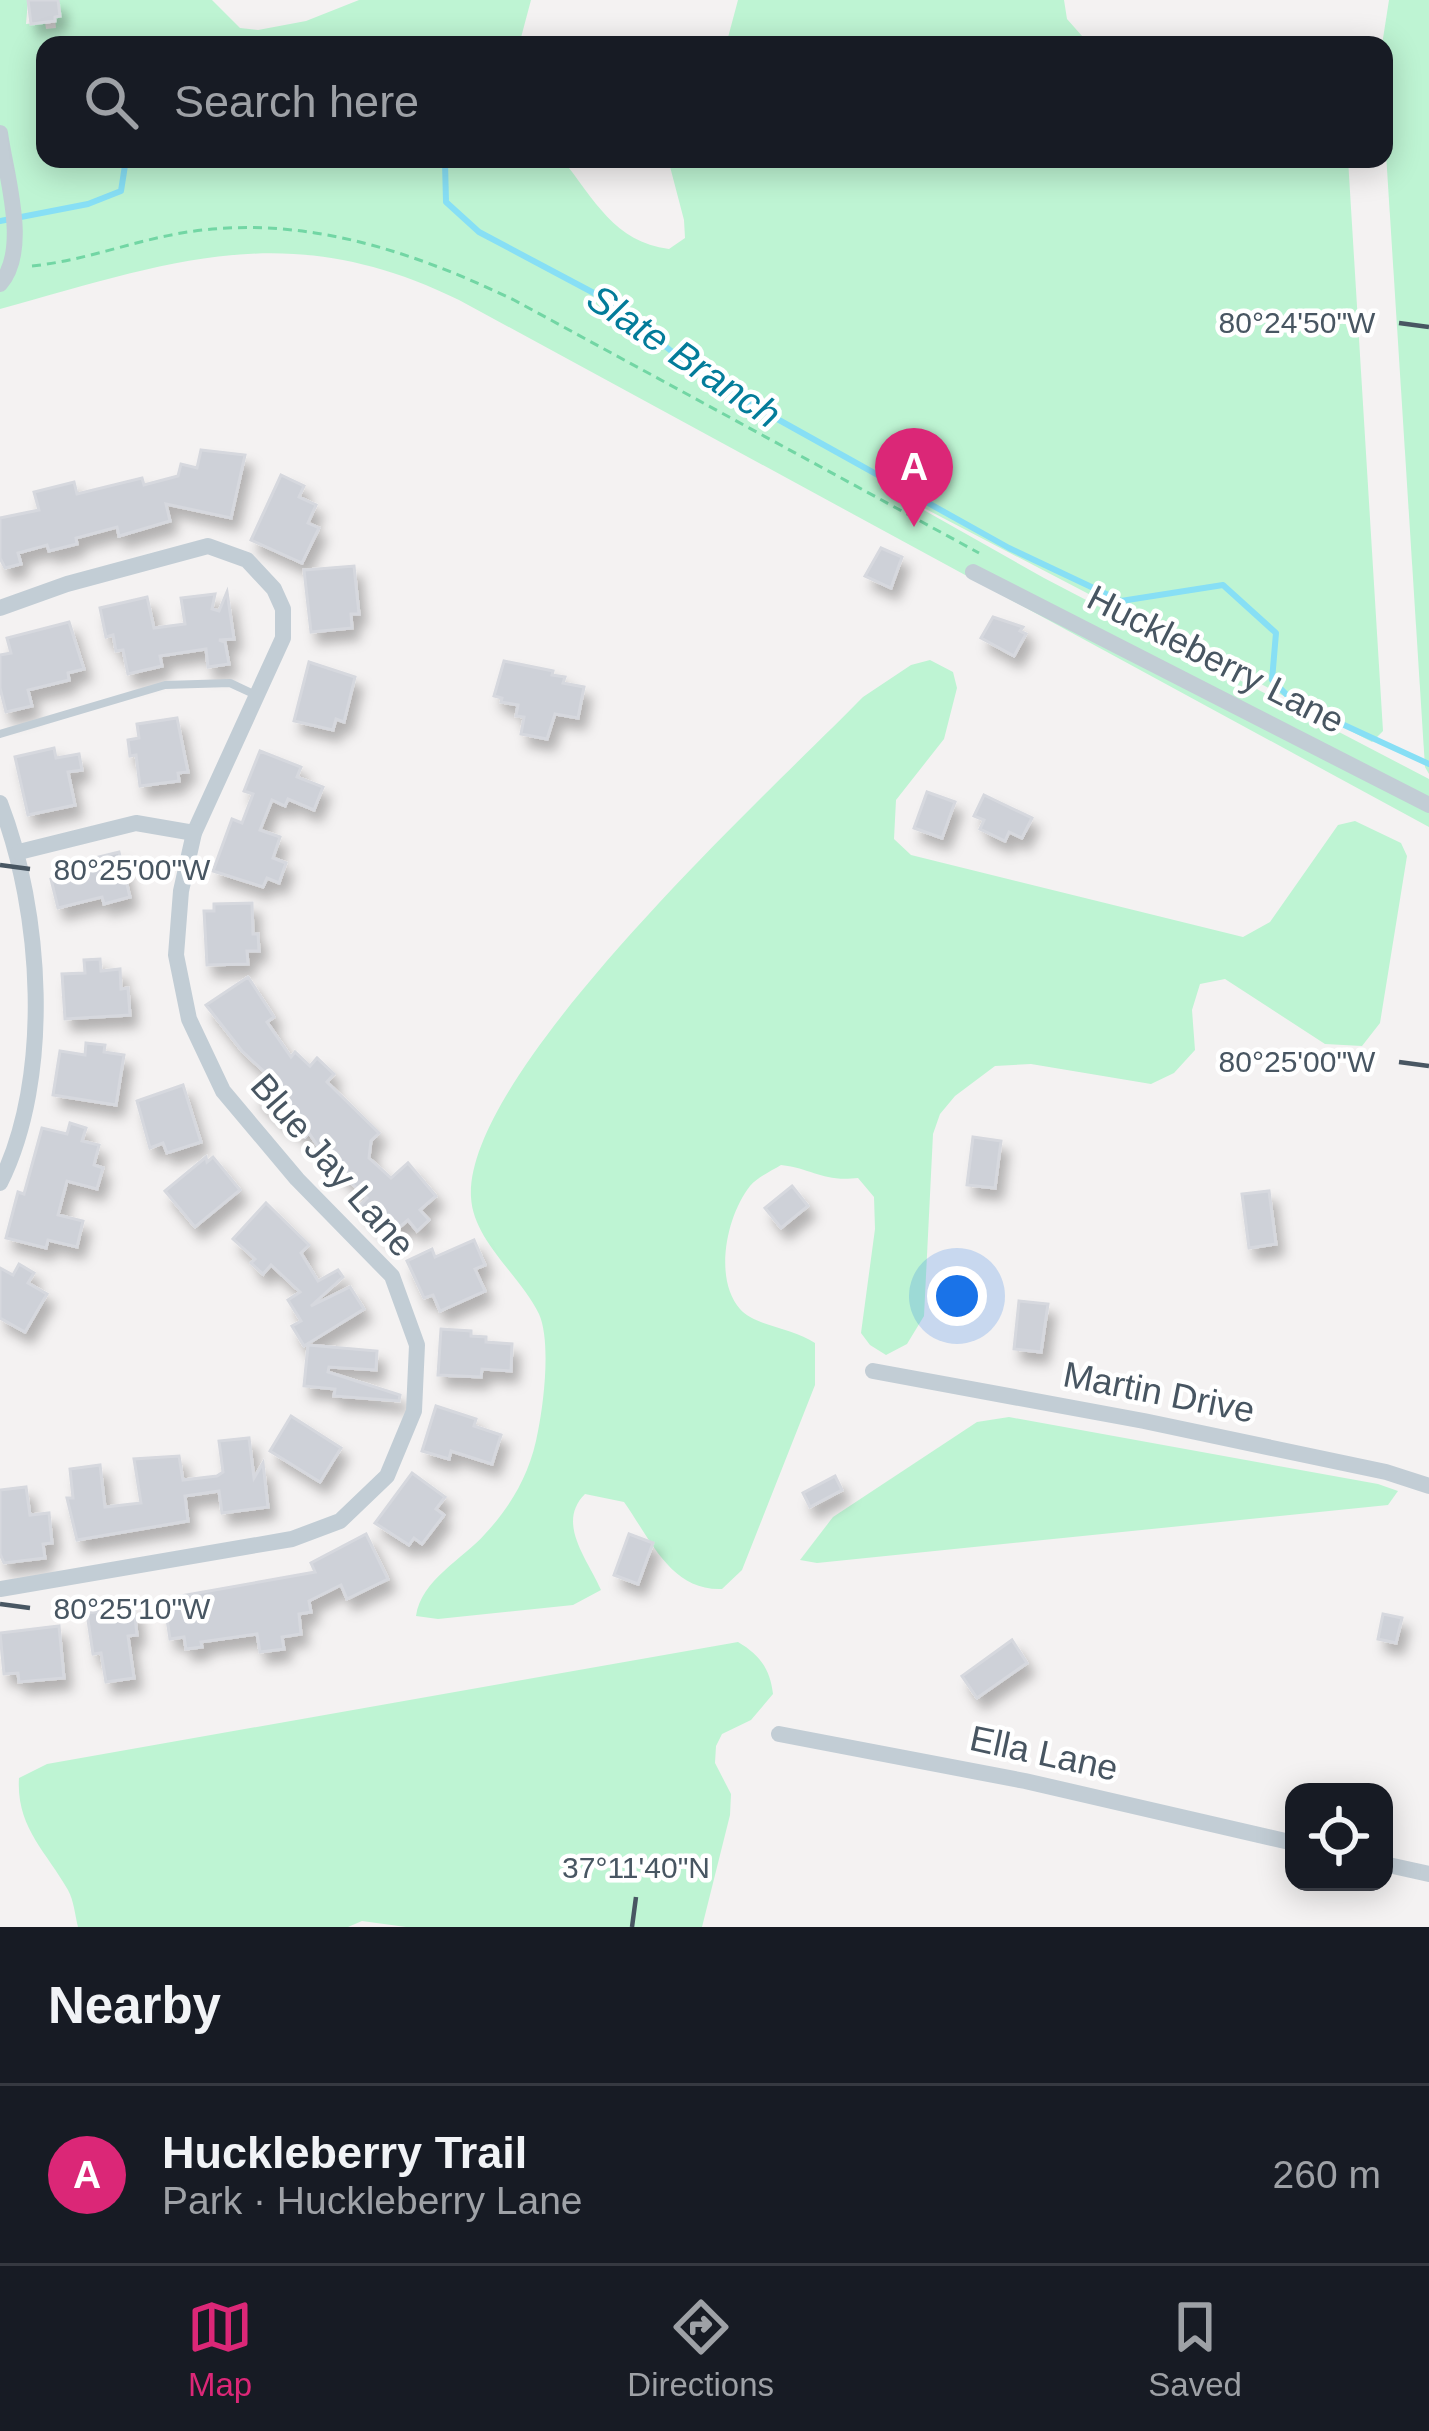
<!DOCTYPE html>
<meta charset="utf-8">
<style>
:root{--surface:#171b24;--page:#20242c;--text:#f1f3f6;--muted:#9ea1a6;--line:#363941;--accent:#db2777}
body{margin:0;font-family:Helvetica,sans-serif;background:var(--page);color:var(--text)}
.controls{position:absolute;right:36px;bottom:36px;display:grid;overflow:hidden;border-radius:24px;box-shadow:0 6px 30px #0003}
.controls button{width:108px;height:108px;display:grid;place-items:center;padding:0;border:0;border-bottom:3px solid var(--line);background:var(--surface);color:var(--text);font:60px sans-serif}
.you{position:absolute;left:957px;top:1296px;width:42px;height:42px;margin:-30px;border:9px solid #fff;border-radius:50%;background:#1a73e8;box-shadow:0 0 0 18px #1a73e833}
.badge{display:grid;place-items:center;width:78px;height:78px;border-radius:50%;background:var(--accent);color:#fff;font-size:39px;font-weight:700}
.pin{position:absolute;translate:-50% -99px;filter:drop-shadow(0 3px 6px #0008)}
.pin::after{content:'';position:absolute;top:63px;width:42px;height:36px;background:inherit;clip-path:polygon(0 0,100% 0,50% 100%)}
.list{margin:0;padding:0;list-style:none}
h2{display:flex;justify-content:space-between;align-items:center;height:156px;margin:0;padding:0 48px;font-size:51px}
h2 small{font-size:39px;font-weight:400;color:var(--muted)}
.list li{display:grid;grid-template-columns:78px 1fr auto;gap:36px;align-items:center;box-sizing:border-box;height:180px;padding:0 48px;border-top:3px solid var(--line)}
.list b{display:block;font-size:45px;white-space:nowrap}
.list p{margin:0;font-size:39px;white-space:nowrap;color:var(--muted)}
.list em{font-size:39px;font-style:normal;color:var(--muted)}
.icon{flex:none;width:66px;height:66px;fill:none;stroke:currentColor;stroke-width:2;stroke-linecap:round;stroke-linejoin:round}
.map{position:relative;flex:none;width:1429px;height:1927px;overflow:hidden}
.search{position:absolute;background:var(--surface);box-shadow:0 6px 30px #0003;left:36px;right:36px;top:36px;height:132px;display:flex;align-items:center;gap:30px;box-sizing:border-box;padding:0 42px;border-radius:24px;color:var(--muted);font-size:45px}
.sheet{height:336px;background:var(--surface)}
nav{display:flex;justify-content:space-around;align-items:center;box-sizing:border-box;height:168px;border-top:3px solid var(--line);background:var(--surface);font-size:33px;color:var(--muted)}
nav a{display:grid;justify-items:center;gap:6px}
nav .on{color:var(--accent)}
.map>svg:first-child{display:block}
.green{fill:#bef4d3}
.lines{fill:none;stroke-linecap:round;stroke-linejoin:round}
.stream{stroke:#87dff5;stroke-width:6}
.building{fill:#ced1d8;stroke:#d6d8de;stroke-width:3;filter:url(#shadow)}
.path{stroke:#72d6a4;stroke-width:3;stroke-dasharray:9 6;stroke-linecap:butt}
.service{stroke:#c2cdd5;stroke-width:8}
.minor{stroke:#c2cdd5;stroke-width:16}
.ticks{fill:none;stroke:#485662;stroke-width:4.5}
.labels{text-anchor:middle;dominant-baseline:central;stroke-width:9;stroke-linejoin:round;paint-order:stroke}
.street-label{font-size:36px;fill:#485662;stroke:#fff}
.water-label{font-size:39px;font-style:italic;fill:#037c9a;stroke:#fff}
.ticks-label{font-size:30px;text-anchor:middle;fill:#485662;stroke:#fff;stroke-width:9;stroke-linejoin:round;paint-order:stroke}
</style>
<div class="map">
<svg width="1429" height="1927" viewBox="0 0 1429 1927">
<defs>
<filter id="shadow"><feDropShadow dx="7" dy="11" stdDeviation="6" flood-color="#0004"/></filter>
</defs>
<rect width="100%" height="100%" fill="#f4f2f2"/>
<g class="green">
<path d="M0,0H28L26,24L45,22L46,29L56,28L55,17L60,15L58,0H212L240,28L258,30L306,21L359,0H531L519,45H45V159H562C595,200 614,242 669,249L685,238L684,220L668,159H1348L1383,731L1372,742L876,483L1044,578L1429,779V827L459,300C288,216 171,262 0,309Z"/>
<polygon points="738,0 1064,0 1067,19 1090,45 726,45"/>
<polygon points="1389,0 1429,0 1429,774 1425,767 1384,122 1382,45"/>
<path d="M930,660L953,672L957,688L944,739L896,800L894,839L911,855L1243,937L1270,922L1338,825L1355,821L1401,843L1407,856L1380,1023L1362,1046L1325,1044L1225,979L1200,984L1192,1010L1195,1050L1174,1073L1151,1084L1031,1064L995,1066L955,1096L940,1114L933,1134L924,1316L907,1344L886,1355L870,1345L861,1333L875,1229L874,1197L858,1178C822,1182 814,1169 781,1165C771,1171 758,1177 750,1186C727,1215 713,1278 740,1309C754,1326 794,1328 815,1343V1385L742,1570L722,1589C671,1591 651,1540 624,1502L585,1494C556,1523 587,1558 601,1590L573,1605L438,1619L416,1616C421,1580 463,1559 485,1534C513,1504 531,1471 538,1431C544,1402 551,1341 539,1314C521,1276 473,1241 471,1197C464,1071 772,790 863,697L911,665Z"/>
<polygon points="1009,1417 1378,1484 1398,1491 1388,1505 817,1563 800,1560 833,1517 977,1422"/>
<path d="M738,1642C760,1655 770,1669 773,1694L751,1720L722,1734L716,1746L715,1763L731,1794L730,1815L702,1927H406L362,1921L348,1927H78C75,1915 74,1901 68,1890C46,1851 16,1827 19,1778L47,1764Z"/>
</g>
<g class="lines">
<g class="stream">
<polyline points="439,159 445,162 446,202 479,232 607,300 709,381 1009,548 1121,601 1223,585 1276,633 1272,680 1294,702 1429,764"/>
<polyline points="0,221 88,204 121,191 126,159"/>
</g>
</g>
<g class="building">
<polygon points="28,0 58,0 60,16 55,17 55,21 31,24"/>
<polygon points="201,450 245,455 231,518 166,504 170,521 119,536 117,527 76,538 77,544 49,551 47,545 18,553 21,564 5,568 0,558 0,518 39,510 34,492 74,482 77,494 142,478 144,485 178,476 181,464 197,468"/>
<polygon points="281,475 304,486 299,497 316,505 308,523 319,528 302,563 251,540"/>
<polygon points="881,548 902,557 891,588 865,576"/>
<polygon points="354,566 359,614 351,614 352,628 311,632 304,570"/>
<polygon points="227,592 234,639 219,640 225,642 229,664 208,667 206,649 160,656 162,666 128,674 123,650 116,651 113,635 106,637 100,608 147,597 154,628 185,624 181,598 215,594 212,609 219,611"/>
<polygon points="993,617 1023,627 1020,631 1026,634 1014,656 981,638"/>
<polygon points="69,622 84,669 68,673 69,680 28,690 32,706 6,712 0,688 0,655 11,653 7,638"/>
<polygon points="504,661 553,671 552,675 565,677 563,683 584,687 578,718 555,714 547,739 521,734 524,717 516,716 518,705 501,702 502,698 494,696"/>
<polygon points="309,662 355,677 344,722 336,719 333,730 294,721"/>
<polygon points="177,718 188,772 178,773 179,781 140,786 136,755 130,756 128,740 139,738 137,724"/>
<polygon points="54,748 56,758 79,754 82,770 68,772 75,805 28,815 15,757"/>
<polygon points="260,751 301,767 297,777 323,787 314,810 288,799 285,806 272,800 260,830 280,837 273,858 286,863 279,883 267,878 263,887 213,871 232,819 242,823 253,794 244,791"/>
<polygon points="927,792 955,802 942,838 914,828"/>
<polygon points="984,795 1032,818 1022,838 1009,832 1005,841 980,829 984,820 974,816"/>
<polygon points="119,852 130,897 104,904 102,897 58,908 51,879 80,872 78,862"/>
<polygon points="252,903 253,934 258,934 259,951 247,951 248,964 207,965 204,911 214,911 214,904"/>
<polygon points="100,959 101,971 120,969 121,989 128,988 130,1015 65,1019 62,974 85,973 84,960"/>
<polygon points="248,977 274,1017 267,1022 291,1057 295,1052 310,1066 317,1058 334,1074 327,1082 379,1133 371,1141 369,1158 391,1178 408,1163 436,1196 420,1210 429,1220 417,1231 408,1220 388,1237 360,1205 367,1198 328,1161 309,1133 305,1137 290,1123 287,1126 254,1096 271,1078 242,1051 206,1005"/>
<polygon points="86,1043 105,1045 104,1052 124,1055 116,1105 53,1095 60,1051 85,1055"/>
<polygon points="183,1085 201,1142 167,1153 163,1143 150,1148 137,1101"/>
<polygon points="70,1123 86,1128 82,1141 99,1145 94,1165 103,1168 97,1189 67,1181 58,1215 83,1221 77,1247 48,1240 46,1248 6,1238 18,1192 24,1194 42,1128 67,1134"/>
<polygon points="973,1137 1001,1141 995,1188 967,1185"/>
<polygon points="206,1157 207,1162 213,1157 240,1190 195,1227 165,1191"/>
<polygon points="792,1186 808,1206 781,1228 765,1208"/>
<polygon points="1269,1191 1276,1244 1249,1248 1242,1194"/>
<polygon points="266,1203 309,1245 301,1253 318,1281 338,1270 343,1277 311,1306 350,1287 364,1309 304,1346 292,1326 301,1321 288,1300 300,1292 271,1265 263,1274 251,1263 255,1259 233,1239"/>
<polygon points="474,1240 485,1265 475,1269 485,1291 440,1311 433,1295 424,1298 407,1261 432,1249 435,1257"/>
<polygon points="19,1264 34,1273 28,1283 47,1294 25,1332 0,1318 0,1268 13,1275"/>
<polygon points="1019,1301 1048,1304 1041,1352 1014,1349"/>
<polygon points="441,1329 471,1331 471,1336 486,1337 486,1342 512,1344 511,1371 482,1369 481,1377 438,1375"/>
<polygon points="308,1345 377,1351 376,1370 329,1367 328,1372 400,1395 399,1401 334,1396 335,1389 304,1386"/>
<polygon points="436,1406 476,1419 474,1426 501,1435 492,1464 451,1451 449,1459 422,1451"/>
<polygon points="291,1416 341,1448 320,1482 270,1451"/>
<polygon points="249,1438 254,1478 263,1463 268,1507 222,1513 219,1491 185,1496 188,1521 77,1540 67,1498 73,1498 70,1469 100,1465 105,1507 141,1503 134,1459 179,1456 183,1480 217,1476 223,1472 219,1441"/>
<polygon points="412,1473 445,1497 436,1509 444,1515 422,1544 414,1538 409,1545 375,1523"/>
<polygon points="835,1476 842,1490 810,1507 803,1493"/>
<polygon points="26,1487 30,1515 49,1513 52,1543 43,1544 45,1558 4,1563 0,1554 0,1490"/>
<polygon points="366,1534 388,1579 347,1599 341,1585 309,1601 311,1612 299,1614 301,1634 282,1637 284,1649 260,1652 257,1634 201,1642 202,1647 186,1649 184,1637 170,1639 164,1599 315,1572 311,1563"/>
<polygon points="629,1534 653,1543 638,1584 614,1575"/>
<polygon points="134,1607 137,1635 128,1636 134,1678 106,1682 101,1653 93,1654 87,1613"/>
<polygon points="1383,1614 1402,1618 1396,1643 1378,1639"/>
<polygon points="59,1626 64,1678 19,1682 18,1673 4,1674 0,1633"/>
<polygon points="1012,1640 1027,1663 977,1698 962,1676"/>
</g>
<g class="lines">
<path class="path" d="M32,266C81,261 128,243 176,234C295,212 408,249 514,300L979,553"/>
<polyline class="service" points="0,734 165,685 230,683 258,696"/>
<g class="minor">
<path d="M0,133C6,176 30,250 0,284"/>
<polyline points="973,572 1429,805"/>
<polyline points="0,608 67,584 208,546 247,560 274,589 283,609 283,638 194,833 181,891 176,955 189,1019 223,1091 297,1179 392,1276 417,1345 414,1411 387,1476 340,1521 292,1539 0,1589"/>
<path d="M0,803C42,911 53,1077 0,1183"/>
<polyline points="19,852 136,823 194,833"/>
<polyline points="873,1371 1144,1421 1386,1472 1429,1486"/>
<polyline points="779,1734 1025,1781 1294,1843"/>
<polyline points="1384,1864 1429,1874"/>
</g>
</g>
<path class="ticks" d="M1399,323L1429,327M0,865L30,869M1399,1062L1429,1066M0,1604L30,1608M632,1927L636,1897"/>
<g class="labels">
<g class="street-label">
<text transform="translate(1216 659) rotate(27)">Huckleberry Lane</text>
<text transform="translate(333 1165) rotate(49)">Blue Jay Lane</text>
<text transform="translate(1159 1392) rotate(11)">Martin Drive</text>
<text transform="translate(1044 1753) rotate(12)">Ella Lane</text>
</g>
<g class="water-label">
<text transform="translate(684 356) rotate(34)">Slate Branch</text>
</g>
</g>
<g class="ticks-label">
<text x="1297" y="333">80°24'50"W</text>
<text x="132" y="880">80°25'00"W</text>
<text x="1297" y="1072">80°25'00"W</text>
<text x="132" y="1619">80°25'10"W</text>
<text x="636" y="1878">37°11'40"N</text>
</g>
</svg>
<div class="controls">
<button><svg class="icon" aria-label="locate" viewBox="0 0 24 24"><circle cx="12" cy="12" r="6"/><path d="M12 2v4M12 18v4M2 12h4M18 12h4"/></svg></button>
</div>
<div class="you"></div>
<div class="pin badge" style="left:914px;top:527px">A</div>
<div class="search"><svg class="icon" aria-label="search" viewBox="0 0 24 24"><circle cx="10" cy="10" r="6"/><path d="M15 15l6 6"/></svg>Search here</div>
</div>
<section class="sheet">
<h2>Nearby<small></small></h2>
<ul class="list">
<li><span class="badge">A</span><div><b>Huckleberry Trail</b><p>Park · Huckleberry Lane</p></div><em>260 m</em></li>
</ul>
</section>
<nav>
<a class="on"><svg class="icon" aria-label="map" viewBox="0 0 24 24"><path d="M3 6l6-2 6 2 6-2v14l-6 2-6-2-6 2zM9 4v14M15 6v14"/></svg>Map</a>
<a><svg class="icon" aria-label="directions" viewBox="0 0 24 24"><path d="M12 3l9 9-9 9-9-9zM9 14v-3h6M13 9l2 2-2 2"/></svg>Directions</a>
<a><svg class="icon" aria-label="saved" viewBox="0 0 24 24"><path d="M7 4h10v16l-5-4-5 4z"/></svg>Saved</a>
</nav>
